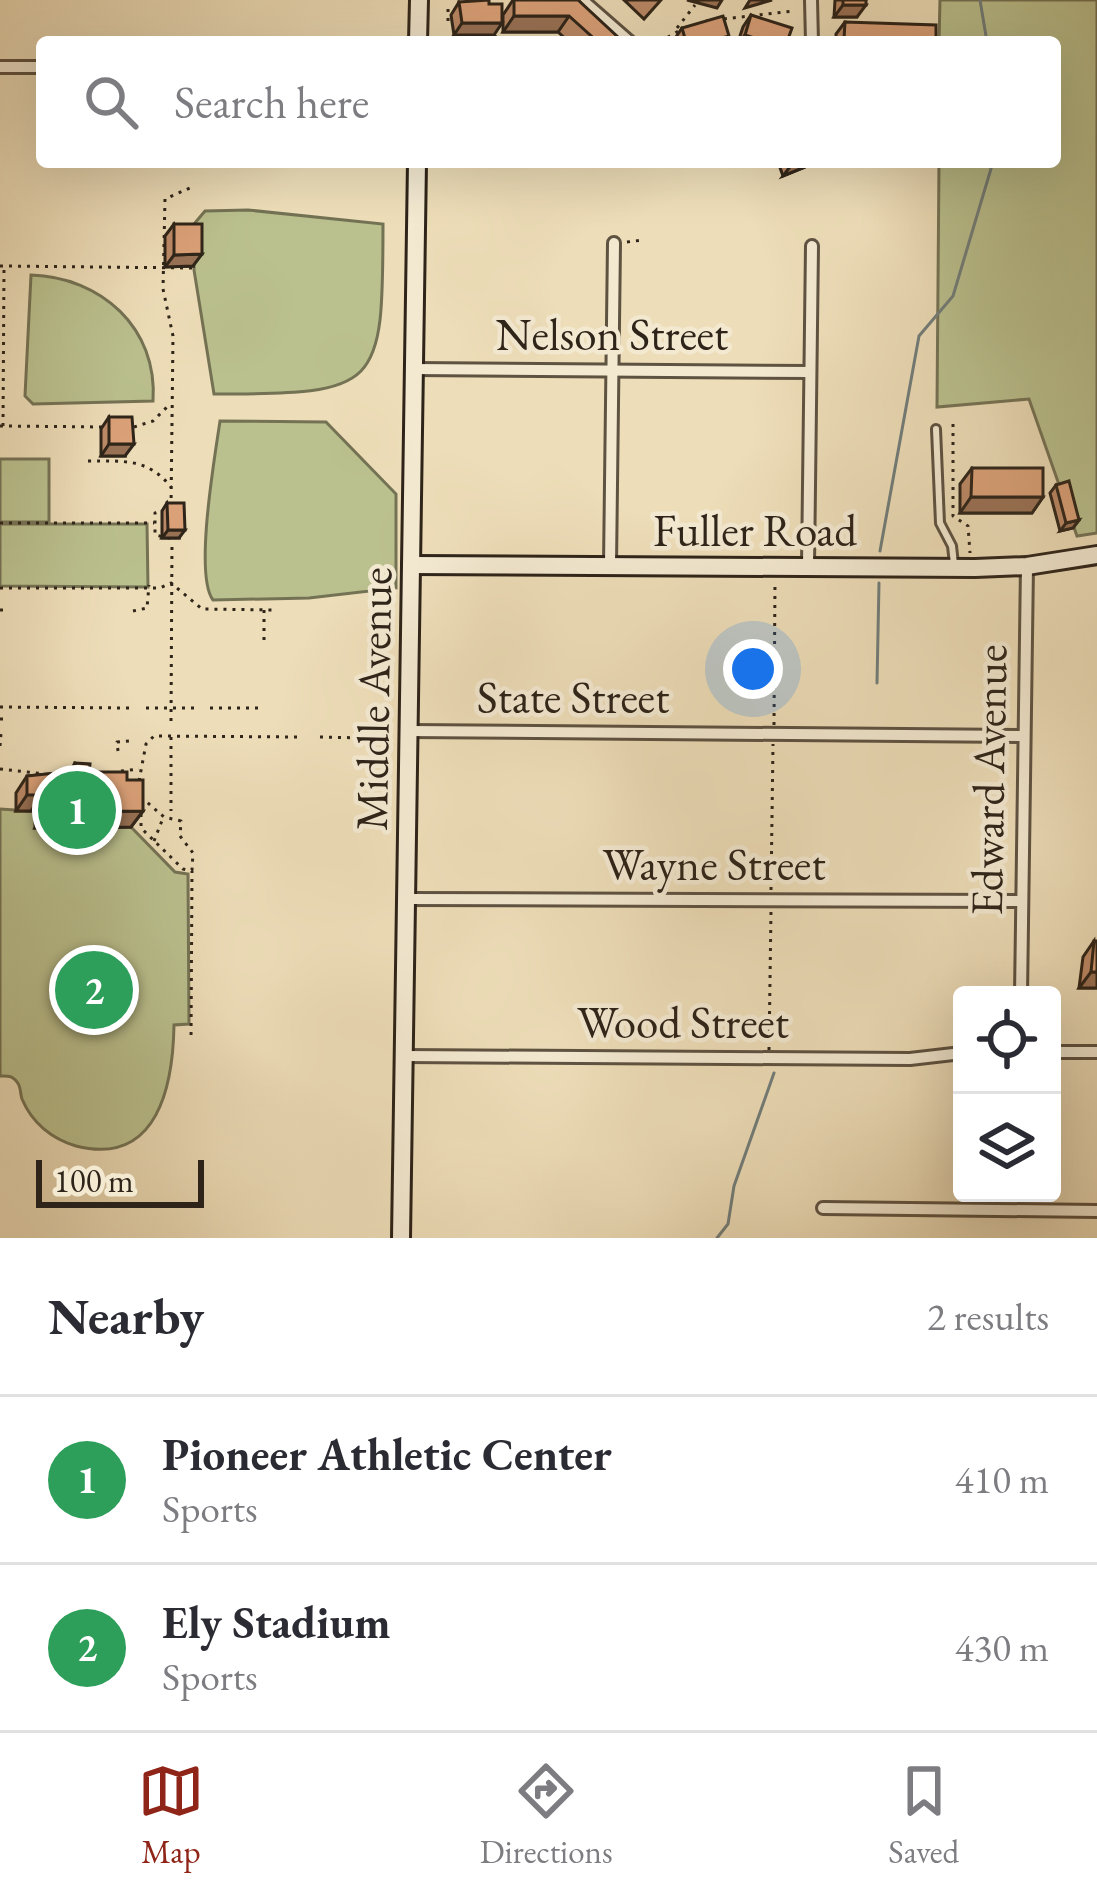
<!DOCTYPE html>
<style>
:root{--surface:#fff;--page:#f7f7f7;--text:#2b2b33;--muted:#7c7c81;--line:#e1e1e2;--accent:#8f2418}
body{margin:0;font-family:"EB Garamond",serif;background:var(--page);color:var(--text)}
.controls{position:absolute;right:36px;bottom:36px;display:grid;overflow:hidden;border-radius:12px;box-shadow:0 12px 48px #0002}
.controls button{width:108px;height:108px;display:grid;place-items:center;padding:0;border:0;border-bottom:3px solid var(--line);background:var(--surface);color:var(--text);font:60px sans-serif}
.scale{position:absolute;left:36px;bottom:30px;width:168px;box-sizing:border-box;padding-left:12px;border:6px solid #2e2419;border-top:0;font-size:33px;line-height:42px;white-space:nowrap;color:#2e2419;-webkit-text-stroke:9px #f3e9d1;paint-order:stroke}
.you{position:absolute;left:753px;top:669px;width:42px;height:42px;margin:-30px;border:9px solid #fff;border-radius:50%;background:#1a73e8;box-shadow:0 0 0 18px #1a73e833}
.badge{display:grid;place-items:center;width:78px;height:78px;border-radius:50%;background:var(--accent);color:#fff;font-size:39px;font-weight:700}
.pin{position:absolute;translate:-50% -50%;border:6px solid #fff;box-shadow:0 3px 12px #0006}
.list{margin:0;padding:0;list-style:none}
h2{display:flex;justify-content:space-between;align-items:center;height:156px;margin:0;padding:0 48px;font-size:51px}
h2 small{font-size:39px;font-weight:400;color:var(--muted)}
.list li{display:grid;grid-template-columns:78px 1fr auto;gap:36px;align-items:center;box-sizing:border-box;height:168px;padding:0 48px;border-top:3px solid var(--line)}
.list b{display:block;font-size:45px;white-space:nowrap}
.list p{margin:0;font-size:39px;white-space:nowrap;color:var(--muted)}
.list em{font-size:39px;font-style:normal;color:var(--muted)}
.icon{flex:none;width:66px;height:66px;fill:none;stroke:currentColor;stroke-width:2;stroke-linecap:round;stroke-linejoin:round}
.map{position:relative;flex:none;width:1097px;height:1238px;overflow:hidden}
.search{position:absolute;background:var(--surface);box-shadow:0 12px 48px #0002;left:36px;right:36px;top:36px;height:132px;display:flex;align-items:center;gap:30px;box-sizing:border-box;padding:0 42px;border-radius:12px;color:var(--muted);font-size:45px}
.sheet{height:492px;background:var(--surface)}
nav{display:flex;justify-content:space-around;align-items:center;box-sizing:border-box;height:168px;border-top:3px solid var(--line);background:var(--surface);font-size:33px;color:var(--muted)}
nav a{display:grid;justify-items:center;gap:6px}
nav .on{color:var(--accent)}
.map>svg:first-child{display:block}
.green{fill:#bac08e;stroke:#747254;stroke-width:3}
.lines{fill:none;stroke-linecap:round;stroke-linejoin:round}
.stream{stroke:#717d7a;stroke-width:3}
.lane-casing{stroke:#5e5241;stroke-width:12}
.street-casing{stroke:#5e5241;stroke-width:16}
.secondary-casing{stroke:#2e2419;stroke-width:22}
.path{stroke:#2e2419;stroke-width:3;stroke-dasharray:3 6;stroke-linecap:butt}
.lane{stroke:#f3e9d1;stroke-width:6}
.street{stroke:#f3e9d1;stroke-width:10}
.secondary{stroke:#f3e9d1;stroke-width:16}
.wall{fill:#bc8a68;stroke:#2e2419;stroke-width:3}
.shaded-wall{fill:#997155;stroke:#2e2419;stroke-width:3}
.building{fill:#dba179;stroke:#2e2419;stroke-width:3}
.labels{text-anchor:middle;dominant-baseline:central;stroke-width:9;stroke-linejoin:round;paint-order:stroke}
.street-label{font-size:45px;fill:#2e2419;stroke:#f3e9d1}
</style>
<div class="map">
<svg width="1097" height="1238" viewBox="0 0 1097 1238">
<rect width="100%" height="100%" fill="#edddb8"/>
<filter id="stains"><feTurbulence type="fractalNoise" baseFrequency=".00167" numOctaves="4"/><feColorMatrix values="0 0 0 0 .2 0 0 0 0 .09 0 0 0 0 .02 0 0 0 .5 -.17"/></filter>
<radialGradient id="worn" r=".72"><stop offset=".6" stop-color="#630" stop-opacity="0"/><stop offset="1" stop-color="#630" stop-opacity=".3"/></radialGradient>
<g class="green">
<polygon points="940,0 1097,0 1097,533 1077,536 1029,399 937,407 939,162 1055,162 1055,42 939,42"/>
<path d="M248,210L383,224C383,390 380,394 214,394L194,270V224L205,211Z"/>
<path d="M31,275C101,277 158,328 153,401L33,404L25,396Z"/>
<path d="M220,421L326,422L396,494V588L309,598L213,600C194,575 215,456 220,421Z"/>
<rect x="0" y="459" width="49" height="63"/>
<polygon points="0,524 147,524 148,587 0,586"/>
<path d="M35,803L36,828L131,827L175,872L188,874L189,1024L174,1025C173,1083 159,1167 76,1146C52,1139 32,1123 22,1099C20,1093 21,1086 17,1082C12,1075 7,1076 0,1076V809L30,811Z"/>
</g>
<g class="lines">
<g class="stream">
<polyline points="980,0 987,42"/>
<polyline points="880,551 919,336 953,296 993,162"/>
<polyline points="877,683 879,583"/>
<polyline points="717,1238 728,1224 734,1186 774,1073"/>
</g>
<g class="lane-casing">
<polyline id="lane" points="936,429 940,523 952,546 954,564"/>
</g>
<g class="street-casing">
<g id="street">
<polyline points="582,0 630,42"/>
<polyline points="811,0 812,42"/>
<polyline points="0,67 42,67"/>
<polyline points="413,369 810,372"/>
<polyline points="610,565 614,243"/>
<polyline points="808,566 812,246"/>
<polyline points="409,731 1024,736"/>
<polyline points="406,899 1022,901"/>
<polyline points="1021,995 1027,566"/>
<polyline points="1052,1052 1097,1052"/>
<polyline points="404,1056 910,1059 962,1053"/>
<polyline points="823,1208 1097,1211"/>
</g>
</g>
<g class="secondary-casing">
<g id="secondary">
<polyline points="418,42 419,0"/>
<polyline points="411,565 975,568 1027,566 1097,555"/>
<polyline points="401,1238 417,162"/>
</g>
</g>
<g class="path">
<polyline points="448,9 448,24"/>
<polyline points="706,21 793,11"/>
<polyline points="677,28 695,5"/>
<polyline points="660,42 680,30"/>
<polyline points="627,242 643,240"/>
<polyline points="0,266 193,268"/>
<polyline points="953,424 953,516 968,526 970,553"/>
<polyline points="0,426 106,427"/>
<polyline points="3,426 4,268"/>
<polyline points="134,427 153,421 170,404"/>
<path d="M88,461C123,461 148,458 171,487"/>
<polyline points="171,507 173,336 163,289 165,199 192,187"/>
<polyline points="165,510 155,513 155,535 174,539"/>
<polyline points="0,523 154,523"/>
<polyline points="0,588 160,588 171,583 202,609 274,610"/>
<polyline points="0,610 9,610"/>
<polyline points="264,610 264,643"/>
<polyline points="133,611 147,608 149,585"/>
<polyline points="0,707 132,708"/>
<polyline points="146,708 196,708"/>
<polyline points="210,708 264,708"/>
<polyline points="0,719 3,719"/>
<polyline points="171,721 172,541"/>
<polyline points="774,725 775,583"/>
<polyline points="171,737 171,811"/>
<polyline points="320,737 364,738"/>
<polyline points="381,738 397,741"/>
<polyline points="0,746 1,733"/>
<polyline points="118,751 117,742 129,741"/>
<polyline points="0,769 45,774"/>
<polyline points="121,771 139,769"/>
<polyline points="139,781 146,744 154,736 301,737"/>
<polyline points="141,797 164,817 181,821 180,836 193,853 192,870"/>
<polyline points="141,814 141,828 183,869 192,871 191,1038"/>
<polyline points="154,841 163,818"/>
<polyline points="771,890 773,744"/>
<polyline points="769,1050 771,910"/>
</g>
<use href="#lane" class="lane"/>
<use href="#street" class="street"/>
<use href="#secondary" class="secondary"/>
</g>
<g class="wall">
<polygon points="513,0 578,0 619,42 569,42 558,32 503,32 503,15"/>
<polygon points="624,0 661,0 644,19"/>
<polygon points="835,0 866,0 857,17 834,17"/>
<polygon points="459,2 494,35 454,35 451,15"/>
<polygon points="751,15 787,42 738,42 743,27"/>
<polygon points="845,22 936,42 836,42 836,34"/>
<polygon points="682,28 725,42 674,42 674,40"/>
<polygon points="778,162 809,162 805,167 783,176"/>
<polygon points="174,224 193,266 165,267 165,236"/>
<polygon points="109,417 125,456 101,456 101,429"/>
<polygon points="972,468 1043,497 1032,513 960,513 960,484"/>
<polygon points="1056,485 1079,520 1073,528 1060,531 1050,493"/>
<polygon points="167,503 179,538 162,538 162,511"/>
<polygon points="75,763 89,772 127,780 143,811 131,827 35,828 35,804 31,811 16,811 16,793 27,776 69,772"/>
<polygon points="1094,941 1097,988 1079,988 1083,957"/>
</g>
<g class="shaded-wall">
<polygon points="687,0 722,0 717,8"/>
<polygon points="750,0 772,0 745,8"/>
<polygon points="843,5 866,5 857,17 834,17"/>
<polygon points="514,16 569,16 558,32 503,32"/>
<polygon points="462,23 502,23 494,35 454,35"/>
<polygon points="745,35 767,42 740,42"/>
<polygon points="844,39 920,42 842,42"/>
<polygon points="796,162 809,162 805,167 783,176 792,164"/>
<polygon points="202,254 193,266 165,267 174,255"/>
<polygon points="109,444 134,444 125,456 101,456"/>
<polygon points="971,497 1043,497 1032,513 960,513"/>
<polygon points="1079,520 1073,528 1060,531 1066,523"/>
<polygon points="168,530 185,530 179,538 162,538"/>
<polygon points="42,787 47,787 31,811 16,811 27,795"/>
<polygon points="143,811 131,827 35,828 46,812"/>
<polygon points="1091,972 1097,972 1097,988 1079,988"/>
</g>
<g class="building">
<polygon points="489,0 489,4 502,4 502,23 462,23 459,2"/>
<polygon points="514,0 578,0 620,39 618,42 598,42 569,16 514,16"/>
<rect x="843" y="0" width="23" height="5"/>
<polygon points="751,15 792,28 787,42 767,42 745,35"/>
<polygon points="723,16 729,36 708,42 686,42 682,28"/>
<polygon points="845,22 936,25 936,42 844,39"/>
<polygon points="174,224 202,224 202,254 174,255"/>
<polygon points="109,417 132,417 134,444 109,444"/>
<polygon points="972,468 1043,468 1043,497 971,497"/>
<polygon points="1069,481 1079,520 1066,523 1056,485"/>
<polygon points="167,503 184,503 185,530 168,530"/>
<polygon points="75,763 90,764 89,772 127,772 127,780 143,780 143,811 46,812 47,787 42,787 42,795 27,795 27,776 76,771"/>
<polygon points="1094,941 1097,941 1097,972 1091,972"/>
</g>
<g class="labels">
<g class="street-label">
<text x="612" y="334">Nelson Street</text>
<text x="755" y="530">Fuller Road</text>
<text x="573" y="697">State Street</text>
<text transform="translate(373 699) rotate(-89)">Middle Avenue</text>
<text transform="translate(988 780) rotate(-89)">Edward Avenue</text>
<text x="714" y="864">Wayne Street</text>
<text x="683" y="1022">Wood Street</text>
</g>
</g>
<rect width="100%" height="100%" filter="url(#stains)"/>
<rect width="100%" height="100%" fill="url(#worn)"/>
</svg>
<div class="controls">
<button><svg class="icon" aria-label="locate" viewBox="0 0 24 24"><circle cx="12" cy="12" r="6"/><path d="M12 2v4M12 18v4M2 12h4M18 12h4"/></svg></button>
<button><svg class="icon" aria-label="layers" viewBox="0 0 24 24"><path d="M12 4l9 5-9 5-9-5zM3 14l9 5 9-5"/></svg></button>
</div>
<div class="scale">100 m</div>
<div class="you"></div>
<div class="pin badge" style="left:77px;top:810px;background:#2e9e5b">1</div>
<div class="pin badge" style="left:94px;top:990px;background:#2e9e5b">2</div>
<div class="search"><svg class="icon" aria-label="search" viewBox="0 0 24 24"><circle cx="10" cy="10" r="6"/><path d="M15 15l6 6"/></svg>Search here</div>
</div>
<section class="sheet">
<h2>Nearby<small>2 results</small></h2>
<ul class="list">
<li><span class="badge" style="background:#2e9e5b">1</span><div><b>Pioneer Athletic Center</b><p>Sports</p></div><em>410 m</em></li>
<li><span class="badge" style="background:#2e9e5b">2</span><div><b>Ely Stadium</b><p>Sports</p></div><em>430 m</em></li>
</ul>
</section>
<nav>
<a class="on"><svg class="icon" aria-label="map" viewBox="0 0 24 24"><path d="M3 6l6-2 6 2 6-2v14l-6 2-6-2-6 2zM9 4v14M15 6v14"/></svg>Map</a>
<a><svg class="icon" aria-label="directions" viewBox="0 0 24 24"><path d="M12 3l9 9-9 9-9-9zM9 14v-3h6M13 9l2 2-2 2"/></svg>Directions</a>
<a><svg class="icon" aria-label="saved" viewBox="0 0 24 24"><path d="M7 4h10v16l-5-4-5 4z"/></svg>Saved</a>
</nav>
